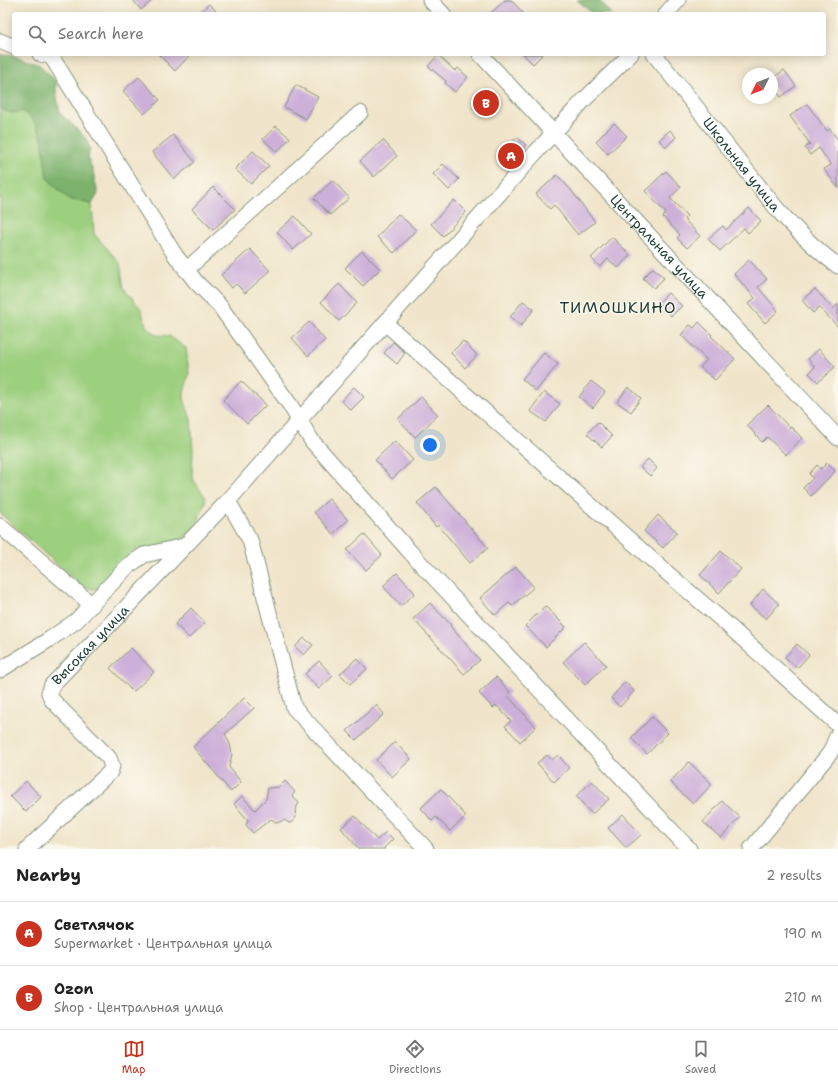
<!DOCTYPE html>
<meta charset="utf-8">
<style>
:root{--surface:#fff;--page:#f2f2f2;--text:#222;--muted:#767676;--line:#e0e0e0;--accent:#c8321e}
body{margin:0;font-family:"Shantell Sans",sans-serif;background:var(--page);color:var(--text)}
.compass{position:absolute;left:742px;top:68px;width:36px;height:36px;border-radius:50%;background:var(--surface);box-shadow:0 2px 10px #0003;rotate:228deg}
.you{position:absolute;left:430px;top:445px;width:14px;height:14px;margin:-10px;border:3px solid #fff;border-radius:50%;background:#1a73e8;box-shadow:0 0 0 6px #1a73e833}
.badge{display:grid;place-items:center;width:26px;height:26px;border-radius:50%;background:var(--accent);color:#fff;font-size:13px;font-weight:700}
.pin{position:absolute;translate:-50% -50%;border:2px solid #fff;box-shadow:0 1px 4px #0006}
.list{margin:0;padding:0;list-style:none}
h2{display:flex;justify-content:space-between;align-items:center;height:52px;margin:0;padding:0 16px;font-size:17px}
h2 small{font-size:13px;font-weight:400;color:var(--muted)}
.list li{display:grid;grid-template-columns:26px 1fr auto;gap:12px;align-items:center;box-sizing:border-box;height:64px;padding:0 16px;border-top:1px solid var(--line)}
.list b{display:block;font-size:15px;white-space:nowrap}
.list p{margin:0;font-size:13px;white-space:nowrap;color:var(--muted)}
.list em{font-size:13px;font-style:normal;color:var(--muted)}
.icon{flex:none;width:22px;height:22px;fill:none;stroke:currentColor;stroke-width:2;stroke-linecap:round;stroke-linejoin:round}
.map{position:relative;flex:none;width:838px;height:849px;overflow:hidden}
.search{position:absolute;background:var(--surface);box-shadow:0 2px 10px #0003;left:12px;right:12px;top:12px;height:44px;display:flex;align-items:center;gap:10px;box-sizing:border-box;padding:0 14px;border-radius:4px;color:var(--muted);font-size:15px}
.sheet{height:180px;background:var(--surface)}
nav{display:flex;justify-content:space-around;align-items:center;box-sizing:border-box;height:56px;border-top:1px solid var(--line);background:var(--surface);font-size:11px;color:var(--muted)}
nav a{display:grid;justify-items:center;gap:2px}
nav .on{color:var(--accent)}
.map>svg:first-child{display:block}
.green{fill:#9ccf7e;stroke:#5e8659}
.forest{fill:#7db26d;stroke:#4e7850}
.building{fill:#cdb0da}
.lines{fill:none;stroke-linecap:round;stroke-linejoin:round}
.minor-casing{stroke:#88917f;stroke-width:17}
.minor{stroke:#fff;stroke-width:15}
.labels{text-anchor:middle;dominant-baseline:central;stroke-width:3;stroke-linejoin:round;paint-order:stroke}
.street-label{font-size:14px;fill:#1f3d34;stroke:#fbf7ec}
.quarter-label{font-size:16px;letter-spacing:1px;fill:#1f3d34;stroke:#fbf7ec}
</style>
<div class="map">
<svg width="838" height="849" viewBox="0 0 838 849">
<rect width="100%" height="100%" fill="#fbf7ec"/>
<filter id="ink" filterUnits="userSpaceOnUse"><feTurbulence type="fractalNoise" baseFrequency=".025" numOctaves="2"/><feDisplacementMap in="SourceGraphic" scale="8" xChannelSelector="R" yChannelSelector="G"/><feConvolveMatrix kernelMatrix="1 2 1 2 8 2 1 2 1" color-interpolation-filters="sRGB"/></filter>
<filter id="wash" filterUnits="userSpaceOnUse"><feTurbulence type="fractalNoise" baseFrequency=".012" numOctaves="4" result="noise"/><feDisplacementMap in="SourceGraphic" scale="16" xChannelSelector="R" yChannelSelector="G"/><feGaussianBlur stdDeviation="0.9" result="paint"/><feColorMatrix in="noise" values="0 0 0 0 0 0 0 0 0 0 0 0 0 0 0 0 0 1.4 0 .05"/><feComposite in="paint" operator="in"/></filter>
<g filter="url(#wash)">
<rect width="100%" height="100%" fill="#f0e5ca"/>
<polygon class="green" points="0,109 12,113 23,111 32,118 42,137 47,178 69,199 92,204 94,234 120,263 124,288 141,309 146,326 156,335 169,336 186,348 189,374 184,392 184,399 191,419 193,451 192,474 194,481 205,497 205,503 198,521 191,531 182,540 164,548 137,549 132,552 114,568 106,585 99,589 93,589 81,586 0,513"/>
<g class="forest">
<polygon points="577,0 599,0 611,14 593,14"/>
<polygon points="0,54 17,57 40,65 56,81 56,92 60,113 85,137 90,148 88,158 93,171 98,194 92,204 69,199 47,178 42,137 32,118 23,111 12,113 0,109"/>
</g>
<g id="blocks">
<g class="building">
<polygon points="133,0 153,0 141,10"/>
<polygon points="505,0 511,0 524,14 490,14"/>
<polygon points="209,4 219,14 198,14"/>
<polygon points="158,54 191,54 175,71"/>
<polygon points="523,54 543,54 533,64"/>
<polygon points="438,55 455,71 458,68 468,77 455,92 445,83 446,81 428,66"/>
<polygon points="784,70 796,86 781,97 772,85 772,79"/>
<polygon points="139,77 160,100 144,114 123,91"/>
<polygon points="296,85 318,97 306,119 284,107"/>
<polygon points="482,93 493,102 481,115 473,108 477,104 474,101"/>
<polygon points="807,104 827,131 830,129 838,140 838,188 824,169 831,165 819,148 810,155 805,148 810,144 790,116"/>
<polygon points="614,123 627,136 608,154 596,141"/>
<polygon points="276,126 290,138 277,152 263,139"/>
<polygon points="670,130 676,137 666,147 659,140"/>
<polygon points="173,135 195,162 174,179 152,152"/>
<polygon points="517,137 526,145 508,166 498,158"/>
<polygon points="383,140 397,156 374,177 360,161"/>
<polygon points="253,151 269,166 251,184 235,169"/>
<polygon points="443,164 459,179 449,190 433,174"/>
<polygon points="666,171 681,187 670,198 687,216 684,219 700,236 687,248 677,238 680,235 663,217 666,213 645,191"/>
<polygon points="557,175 571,190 595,222 578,235 554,205 550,209 536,194"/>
<polygon points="333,180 349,198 330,215 314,198"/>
<polygon points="213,187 235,209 213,230 192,209"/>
<polygon points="454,200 466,212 443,236 431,224"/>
<polygon points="749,208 761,221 748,233 744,228 720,251 708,239 723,226 726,230"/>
<polygon points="398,214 416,230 394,253 377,237"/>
<polygon points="295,216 311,234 293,250 277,232"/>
<polygon points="612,237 630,255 618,268 608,259 600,267 591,258"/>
<polygon points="250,249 270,271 245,293 236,284 232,288 221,275"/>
<polygon points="362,251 380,269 363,286 345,268"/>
<polygon points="749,260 767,279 758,287 778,311 765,323 748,304 755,298 734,274"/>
<polygon points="653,268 664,278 654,288 643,278"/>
<polygon points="339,284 357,303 339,321 321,302"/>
<polygon points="815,289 833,309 838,304 838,327 819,307 813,313 802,300"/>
<polygon points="668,293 682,306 671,316 658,303"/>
<polygon points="523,301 534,309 521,326 510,317"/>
<polygon points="309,322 325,340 308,356 292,338"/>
<polygon points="699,322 712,335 711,336 735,359 715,380 700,367 707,360 681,335 690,325 694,328"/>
<polygon points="463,341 477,355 465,368 451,353"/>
<polygon points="393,342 405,353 397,364 384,353"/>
<polygon points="819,349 835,367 818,382 809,373 815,367 808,359"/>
<polygon points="544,353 558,364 536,391 522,379"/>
<polygon points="241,381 266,405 247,424 223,400"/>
<polygon points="591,381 605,392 593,408 579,397"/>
<polygon points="354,387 364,397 351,410 341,401"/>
<polygon points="628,387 641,398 631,412 617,402"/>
<polygon points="544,392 560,404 546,422 530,411"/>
<polygon points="421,397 438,415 415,437 398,419"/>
<polygon points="768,405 790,428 791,427 802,438 786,455 767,437 762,442 747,425"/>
<polygon points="598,422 612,436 602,447 587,434"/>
<polygon points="395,441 413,460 392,479 375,460"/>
<polygon points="648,459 657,468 650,476 640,467"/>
<polygon points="827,463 835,471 811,496 803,488 813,478 809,474 817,465 821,469"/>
<polygon points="436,487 488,548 470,563 438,525 436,527 417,503"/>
<polygon points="329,499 348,520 333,534 314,512"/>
<polygon points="658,515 677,532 663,548 644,531"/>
<polygon points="364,534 382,555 366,570 347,550"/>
<polygon points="721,551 741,569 719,593 700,575"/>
<polygon points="516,567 534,587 512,606 509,603 495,615 480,598"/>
<polygon points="397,573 415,593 401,606 383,586"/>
<polygon points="763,589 779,604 766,619 750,605"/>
<polygon points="430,603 451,625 450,626 480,660 464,674 413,619"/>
<polygon points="545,606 566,627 546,647 525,626"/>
<polygon points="191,608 205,623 189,638 175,624"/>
<polygon points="304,638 313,645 304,655 295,647"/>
<polygon points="584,642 606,665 585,685 563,662"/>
<polygon points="797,644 809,655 797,668 785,657"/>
<polygon points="131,648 154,672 133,692 110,668"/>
<polygon points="357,658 367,669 350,684 340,674"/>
<polygon points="319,661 333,676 319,689 305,674"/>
<polygon points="496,677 510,692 507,695 536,727 520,742 505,726 511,721 496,705 493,708 479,693"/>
<polygon points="625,682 634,691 620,707 611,698"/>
<polygon points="244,698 254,708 225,734 230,744 232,754 229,767 241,782 231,792 193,747"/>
<polygon points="376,705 384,714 356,740 347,731"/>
<polygon points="652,717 668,733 647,754 631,738"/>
<polygon points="395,742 411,759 392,777 376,760"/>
<polygon points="547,755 552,760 558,755 569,768 554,782 537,763"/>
<polygon points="689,762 712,784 693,804 670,782"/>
<polygon points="26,781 41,797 26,812 10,796"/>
<polygon points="285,781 295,792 292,796 299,803 295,810 296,817 293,822 289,823 284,820 277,823 271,819 253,833 246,825 248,820 234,804 242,796 255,810 266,799 268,788 279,787"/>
<polygon points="592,781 609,799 592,814 576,796"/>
<polygon points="441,789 466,816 450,831 436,817 432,821 421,808"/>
<polygon points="722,801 740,817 721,838 703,822"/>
<polygon points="623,814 641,835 626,848 608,828"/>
<polygon points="355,816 377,840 386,832 393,839 384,848 385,849 359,849 341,828"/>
</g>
</g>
</g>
<g filter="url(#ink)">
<use href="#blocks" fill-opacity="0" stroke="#88917f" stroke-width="1"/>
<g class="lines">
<g class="minor-casing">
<g id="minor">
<polyline points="430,0 443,14"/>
<polyline points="666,14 678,0"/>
<polyline points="0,41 14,47"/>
<polyline points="40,54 51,56 175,255 196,282 219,305 290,405 312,441 411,553 689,849"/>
<path id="s1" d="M480,54L838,438"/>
<path id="s2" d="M654,54L777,209C796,230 815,249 838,266"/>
<polyline points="186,270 360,113"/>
<polyline points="385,323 666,572 722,620 838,725"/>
<polyline points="228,501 250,540 294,708 426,849"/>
<polyline points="0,526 92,605"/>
<polyline points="0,670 50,639 76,621 128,566 144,555 184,546"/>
<path id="s3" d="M27,849L110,772L112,766L109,758L52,700L49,693L52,685L228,501L536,152L584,100L631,54"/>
<polyline points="751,849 830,753 838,734"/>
</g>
</g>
<use href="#minor" class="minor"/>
</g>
</g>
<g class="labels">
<g class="street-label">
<text stroke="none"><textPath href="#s2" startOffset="141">Школьная улица</textPath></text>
<text stroke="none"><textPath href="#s1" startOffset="263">Центральная улица</textPath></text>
<text stroke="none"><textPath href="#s3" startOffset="281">Высокая улица</textPath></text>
</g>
<g class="quarter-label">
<text x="618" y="307">ТИМОШКИНО</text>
</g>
</g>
</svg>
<svg class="compass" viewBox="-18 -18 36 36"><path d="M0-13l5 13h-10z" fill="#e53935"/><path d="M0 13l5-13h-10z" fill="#767676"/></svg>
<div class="you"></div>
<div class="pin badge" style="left:511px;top:156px">A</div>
<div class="pin badge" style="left:486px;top:103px">B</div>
<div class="search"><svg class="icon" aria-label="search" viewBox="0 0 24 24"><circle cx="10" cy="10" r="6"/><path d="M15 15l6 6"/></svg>Search here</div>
</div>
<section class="sheet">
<h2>Nearby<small>2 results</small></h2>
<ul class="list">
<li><span class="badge">A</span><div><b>Светлячок</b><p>Supermarket · Центральная улица</p></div><em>190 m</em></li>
<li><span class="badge">B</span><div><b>Ozon</b><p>Shop · Центральная улица</p></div><em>210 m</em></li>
</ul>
</section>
<nav>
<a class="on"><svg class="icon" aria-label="map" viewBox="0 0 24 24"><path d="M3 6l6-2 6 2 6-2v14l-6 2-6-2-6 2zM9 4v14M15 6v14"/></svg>Map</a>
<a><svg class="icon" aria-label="directions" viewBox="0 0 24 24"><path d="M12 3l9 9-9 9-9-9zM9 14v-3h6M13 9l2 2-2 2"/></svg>Directions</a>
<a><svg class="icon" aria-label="saved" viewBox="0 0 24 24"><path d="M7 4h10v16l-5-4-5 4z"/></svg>Saved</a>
</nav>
